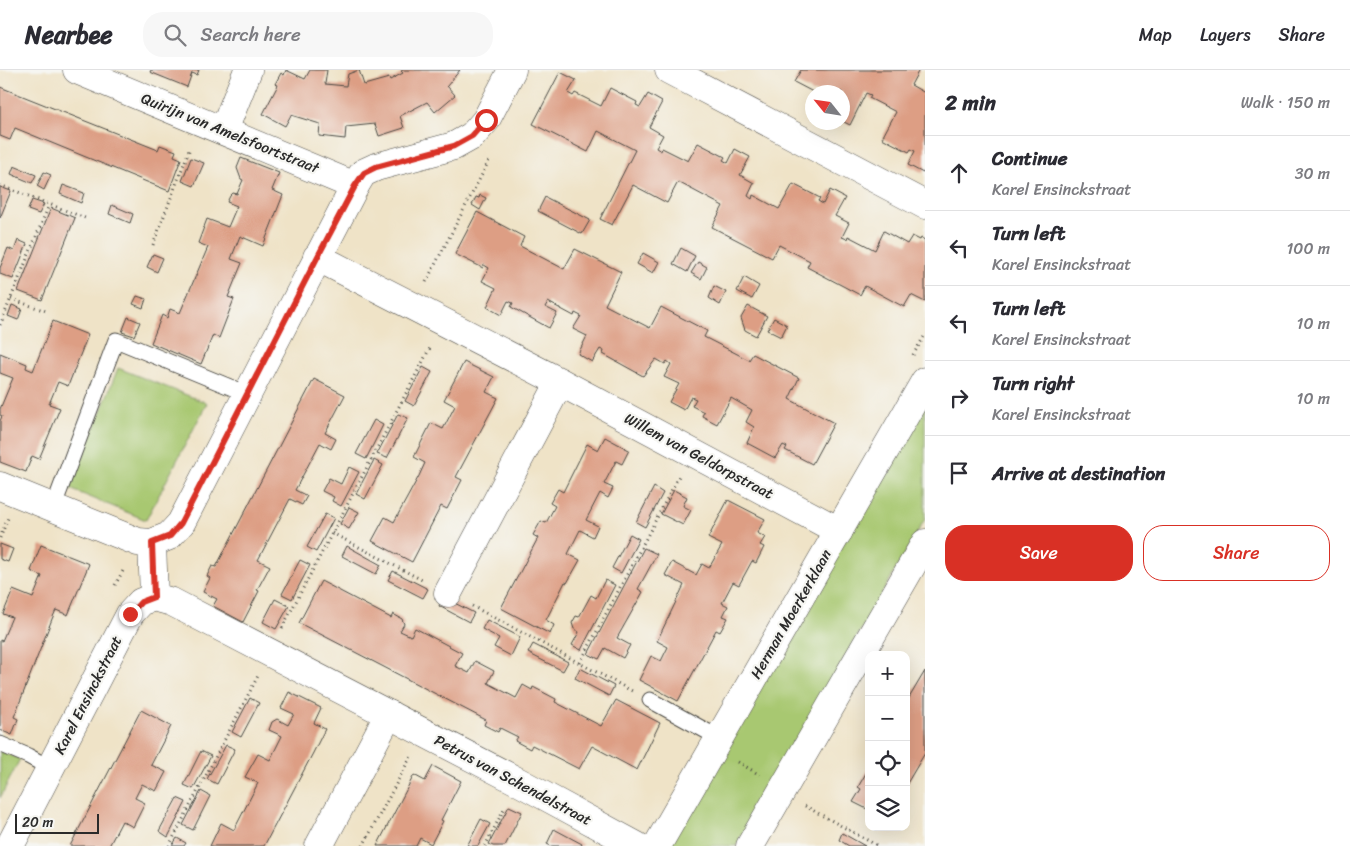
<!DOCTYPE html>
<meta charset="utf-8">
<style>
:root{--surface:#fff;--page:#f7f7f7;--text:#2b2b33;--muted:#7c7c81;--line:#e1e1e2;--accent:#d93025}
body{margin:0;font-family:Sriracha,sans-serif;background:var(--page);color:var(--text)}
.controls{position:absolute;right:15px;bottom:15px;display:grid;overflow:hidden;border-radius:10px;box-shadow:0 5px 20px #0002}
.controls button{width:45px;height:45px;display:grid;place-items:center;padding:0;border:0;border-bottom:1px solid var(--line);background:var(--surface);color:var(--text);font:25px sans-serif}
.compass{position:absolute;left:805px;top:15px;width:45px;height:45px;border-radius:50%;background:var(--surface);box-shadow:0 5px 20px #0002;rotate:300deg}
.scale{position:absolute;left:15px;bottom:12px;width:84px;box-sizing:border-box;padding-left:5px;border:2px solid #2b2b2b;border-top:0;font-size:14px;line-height:18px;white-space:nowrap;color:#2b2b2b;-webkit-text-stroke:4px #f6f6f2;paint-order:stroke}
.stop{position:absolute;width:15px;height:15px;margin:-11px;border:4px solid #d93025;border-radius:50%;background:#fff}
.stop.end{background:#d93025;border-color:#fff;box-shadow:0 1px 5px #0008}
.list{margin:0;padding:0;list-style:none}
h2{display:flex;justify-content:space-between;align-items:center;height:65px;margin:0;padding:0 20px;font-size:21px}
h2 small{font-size:16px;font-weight:400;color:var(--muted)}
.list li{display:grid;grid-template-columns:32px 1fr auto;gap:15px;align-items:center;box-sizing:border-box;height:75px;padding:0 20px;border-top:1px solid var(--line)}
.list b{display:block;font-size:19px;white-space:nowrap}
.list p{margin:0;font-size:16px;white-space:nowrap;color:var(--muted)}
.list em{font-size:16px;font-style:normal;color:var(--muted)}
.actions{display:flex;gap:10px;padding:15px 20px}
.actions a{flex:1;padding:11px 0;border:1px solid var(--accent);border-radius:20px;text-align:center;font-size:18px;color:var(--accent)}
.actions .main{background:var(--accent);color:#fff}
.icon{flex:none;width:28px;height:28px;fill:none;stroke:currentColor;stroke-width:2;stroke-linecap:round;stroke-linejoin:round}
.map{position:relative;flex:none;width:925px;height:776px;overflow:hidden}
header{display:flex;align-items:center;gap:30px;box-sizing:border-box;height:70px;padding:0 25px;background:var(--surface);border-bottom:1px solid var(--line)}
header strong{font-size:24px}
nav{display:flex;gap:28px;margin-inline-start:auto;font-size:18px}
.search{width:350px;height:45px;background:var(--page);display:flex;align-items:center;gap:12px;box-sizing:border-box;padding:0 18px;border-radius:20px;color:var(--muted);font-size:19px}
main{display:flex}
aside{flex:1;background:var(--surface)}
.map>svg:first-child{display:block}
.green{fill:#a8c871;stroke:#6a7a4e}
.building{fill:#dd9e84}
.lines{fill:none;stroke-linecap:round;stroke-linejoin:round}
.lane-casing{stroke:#484742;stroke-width:17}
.street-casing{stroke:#484742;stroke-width:29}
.path{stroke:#484742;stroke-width:3;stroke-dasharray:1 4;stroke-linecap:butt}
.lane{stroke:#fff;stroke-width:15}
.street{stroke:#fff;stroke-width:28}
.route{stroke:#d93025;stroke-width:6}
.labels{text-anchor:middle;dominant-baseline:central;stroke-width:4.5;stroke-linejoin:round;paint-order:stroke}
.street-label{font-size:15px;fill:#2b2b2b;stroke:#f6f6f2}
</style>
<header>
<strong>Nearbee</strong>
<div class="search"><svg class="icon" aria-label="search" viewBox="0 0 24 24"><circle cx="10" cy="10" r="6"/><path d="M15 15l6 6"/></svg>Search here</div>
<nav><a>Map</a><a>Layers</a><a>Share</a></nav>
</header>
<main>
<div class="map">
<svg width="925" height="776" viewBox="0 0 925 776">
<rect width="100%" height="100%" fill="#f6f6f2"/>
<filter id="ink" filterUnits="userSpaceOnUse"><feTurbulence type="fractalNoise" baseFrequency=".02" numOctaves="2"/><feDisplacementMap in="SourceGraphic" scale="10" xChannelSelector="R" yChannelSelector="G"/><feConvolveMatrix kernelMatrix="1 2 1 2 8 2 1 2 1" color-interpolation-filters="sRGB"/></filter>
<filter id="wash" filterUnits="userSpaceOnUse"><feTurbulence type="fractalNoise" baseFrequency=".0096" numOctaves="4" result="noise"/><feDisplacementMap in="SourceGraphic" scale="20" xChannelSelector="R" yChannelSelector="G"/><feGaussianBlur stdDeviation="1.12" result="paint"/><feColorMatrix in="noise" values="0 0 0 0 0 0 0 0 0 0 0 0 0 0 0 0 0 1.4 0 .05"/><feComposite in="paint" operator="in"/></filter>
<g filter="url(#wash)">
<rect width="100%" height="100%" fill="#efe3c7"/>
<g class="green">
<polygon points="118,298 207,333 146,450 70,419"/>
<polygon points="925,332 925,449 736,776 676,776 670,772"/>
<polygon points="0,681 20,689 0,728"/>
</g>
<g id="blocks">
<g class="building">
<polygon points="151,0 199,0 197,5 192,3 187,17 150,2"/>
<polygon points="286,0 305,9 310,0 327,0 325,14 346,16 348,4 359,0 364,15 389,8 390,10 403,3 401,1 403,0 460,0 447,16 455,25 435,42 427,32 400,46 404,58 379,66 375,54 346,57 345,69 319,66 320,54 291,45 285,56 263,44 278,15 275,14 281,3 284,5"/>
<polygon points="801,0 919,0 911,15 925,23 925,100 923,103 908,95 915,81 911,79 909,82 882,68 896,42 869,28 871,25 866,23 850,55 842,51 842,22 813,22 794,12"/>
<polygon points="560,2 576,10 568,23 573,26 575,23 601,36 610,18 637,32 636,35 640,37 648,24 662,32 649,57 663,65 656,78 661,81 662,78 688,91 698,73 725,87 723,90 728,93 735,79 750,87 740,105 754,113 748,126 752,129 753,125 779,139 793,114 820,128 818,131 823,134 830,120 845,128 835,146 849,153 842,167 847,169 848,166 875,180 884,161 907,174 912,166 920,170 921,168 925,170 925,232 911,225 904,237 865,216 860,225 807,197 810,191 779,175 772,188 712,157 723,136 678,112 667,133 633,115 612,155 600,149 635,80 598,61 588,82 533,54"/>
<polygon points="0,17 158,80 160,75 176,81 174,86 181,89 169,121 15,58 10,70 0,66"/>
<polygon points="191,88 204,93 194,116 182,111"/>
<polygon points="241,88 279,103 272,120 283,125 263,176 240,166 231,189 242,193 228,227 234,229 219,268 213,265 201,294 151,273 162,245 167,248 170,239 180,243 208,177 198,173 207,149 228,157 237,136 227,132 230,126 233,123 237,124 243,110 241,109 237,98"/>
<polygon points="14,96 36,105 32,113 11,104"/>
<polygon points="44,102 51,105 44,120 37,116"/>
<polygon points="63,115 84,123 81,133 60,124"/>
<polygon points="0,117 11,121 0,148"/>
<polygon points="480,125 486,128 480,140 472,135 476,127 479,128"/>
<polygon points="545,127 590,150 582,164 538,141"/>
<polygon points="32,130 44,134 39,144 28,140"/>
<polygon points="112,135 133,144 130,153 109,144"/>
<polygon points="51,138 75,148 42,230 18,221"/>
<polygon points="477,142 524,167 520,176 564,199 575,179 621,202 605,235 650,258 661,237 707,261 704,267 749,290 753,284 799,308 789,329 834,353 812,394 785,380 787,377 783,375 775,388 747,373 754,357 746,352 752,340 731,328 717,354 702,346 704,342 692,336 696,329 691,327 684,340 669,332 679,314 664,307 671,294 667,291 665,294 656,289 643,306 603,284 604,281 600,279 592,292 578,284 587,266 573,259 581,246 575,243 574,246 548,232 545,237 557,243 549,258 511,237 513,233 508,231 501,245 487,237 496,218 482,211 489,198 484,195 483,198 455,184"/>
<polygon points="18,170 27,174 13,209 0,204 0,198 8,178 14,181"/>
<polygon points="681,178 695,186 687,202 673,194"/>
<polygon points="643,183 659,192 653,203 637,194"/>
<polygon points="153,184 163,188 157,202 147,197"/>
<polygon points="698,192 707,197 701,209 691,203"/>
<polygon points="744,207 759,216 752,229 737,221"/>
<polygon points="714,216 726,222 720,235 709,228"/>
<polygon points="137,226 146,229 143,238 133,234"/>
<polygon points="12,235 22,239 18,250 8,246"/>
<polygon points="748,236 767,246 756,266 745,260 741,248"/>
<polygon points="128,247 140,252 134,266 122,262"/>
<polygon points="774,248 787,255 781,267 767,260"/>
<polygon points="53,251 88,265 68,316 58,312 49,334 60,338 39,389 32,386 26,402 0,392 0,351 2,346 0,345 0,339 13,308 0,303 0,283 27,294 26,298 33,301"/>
<polygon points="464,292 494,307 486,322 498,328 456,407 462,410 447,439 441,436 412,492 372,471 385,447 394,452 419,406 425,393 414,387 431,353 443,359 455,336 444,330"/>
<polygon points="423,297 432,302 414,336 405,331"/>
<polygon points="314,309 345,325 325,363 336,369 331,379 320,373 295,420 307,426 302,435 290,429 258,490 270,496 257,520 259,521 243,552 213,536 217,529 203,522 210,508 207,506 212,496 216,497"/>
<polygon points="398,344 408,348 387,388 377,384"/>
<polygon points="374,350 383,355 366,389 356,384"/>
<polygon points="605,367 629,380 622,394 616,391 604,414 613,418 608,428 600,423 586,450 598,456 593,467 580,460 568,484 580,490 567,513 565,512 546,550 554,555 550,564 501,538 538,468 533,465 541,451 546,453 555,436 550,433 558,419 563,422 587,374 598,380"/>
<polygon points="374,390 383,395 365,429 356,424"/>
<polygon points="349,397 359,402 341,436 332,431 334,427 322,421 329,408 341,414"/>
<polygon points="654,417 663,423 645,457 636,452"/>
<polygon points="674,420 687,427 683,436 691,440 683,455 661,444"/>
<polygon points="728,430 765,449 757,463 765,467 760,475 764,477 756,493 752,491 739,515 733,512 722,533 728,536 723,546 728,548 720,562 716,560 678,631 639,610 651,586 661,591 668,577 657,571 684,515 665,505 672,492 696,505 702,494 709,498 722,475 708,468"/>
<polygon points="349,437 359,442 349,459 340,454"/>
<polygon points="325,444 334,448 316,482 307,477"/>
<polygon points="630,464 639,469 621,503 612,498"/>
<polygon points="0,474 13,479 8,492 0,489"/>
<polygon points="41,475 89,494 68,545 56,540 52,549 14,647 18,649 12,665 0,660 0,570 2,571 12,547 3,544 13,520 33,528 42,506 31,501"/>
<polygon points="347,476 381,495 376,504 342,486"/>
<polygon points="644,478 657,484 638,519 643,522 617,568 630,575 623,588 605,578 599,589 588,584"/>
<polygon points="300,490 310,495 292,529 282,524"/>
<polygon points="393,501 428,519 423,528 388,510"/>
<polygon points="605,510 615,515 581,580 572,575 579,562 574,559 572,553 576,546 579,547 591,525 596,528"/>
<polygon points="321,511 391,548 393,544 402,549 404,554 400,561 411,566 415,558 462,583 455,596 469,603 475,591 494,601 488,613 516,628 523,615 532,620 533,617 556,629 555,632 601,656 616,630 660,653 637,700 592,676 579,699 532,675 530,679 515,671 518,667 500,658 498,662 484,655 486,650 299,553"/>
<polygon points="443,527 474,543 469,552 439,536"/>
<polygon points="275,529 289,536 276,559 263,552"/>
<polygon points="487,550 520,567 511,586 494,577 499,568 482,559"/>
<polygon points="533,574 568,592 563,601 528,583"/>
<polygon points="580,598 614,616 609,626 575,608"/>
<polygon points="925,601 925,683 906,715 906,633"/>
<polygon points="289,622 321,638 314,653 325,659 313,683 264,776 210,776 221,753 234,760 258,713 245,707 258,684 270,690 282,666 269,660 272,652 277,649 288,655 294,644 281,638"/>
<polygon points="250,628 259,633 241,667 232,662"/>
<polygon points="141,640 171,656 151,695 166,702 156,721 142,714 135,728 145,733 133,757 122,751 109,776 70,776"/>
<polygon points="226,675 235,679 217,714 207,709"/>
<polygon points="201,681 211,686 193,719 184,715"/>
<polygon points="433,696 461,711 441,750 443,751 431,774 420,768 416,776 377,776 414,705 425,711"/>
<polygon points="869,698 869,740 853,732 861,719 858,717"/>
<polygon points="201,721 210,726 193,760 183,755"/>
<polygon points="177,728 186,732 168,767 159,761"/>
<polygon points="509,736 522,742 505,776 493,776 489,774"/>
<polygon points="481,749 490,754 478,776 467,776"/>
<polygon points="554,759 582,774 581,776 551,776 547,774"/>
<polygon points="842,763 865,776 849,776 839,770"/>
<polygon points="177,768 186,773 184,776 172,776"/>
</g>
</g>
</g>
<g filter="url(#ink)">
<use href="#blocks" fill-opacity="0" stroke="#484742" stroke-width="1"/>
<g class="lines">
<g class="lane-casing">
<g id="lane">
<polyline points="53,438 116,270 247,324"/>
<polyline points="650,630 719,668"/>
<polyline points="0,674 28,686 50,698"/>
</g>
</g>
<g class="street-casing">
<g id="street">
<polyline points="77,0 355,116"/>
<polyline points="669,0 925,135"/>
<polyline points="224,60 248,0"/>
<polyline points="317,187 560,312 839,461"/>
<polyline points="0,416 138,472 152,473"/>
<polyline points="448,523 560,312"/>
<polyline points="154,527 172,532 519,712 637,776"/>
<polyline points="10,776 130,544 141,532 154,527 152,473 169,466 181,453 355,116 363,103 376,97 454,76 472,66 486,50 512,0"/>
<polyline points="319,776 389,644"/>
<polyline points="657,776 925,311"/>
<polyline points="750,776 925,473"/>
</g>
</g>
<g class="path">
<polyline points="0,115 85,148"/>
<polyline points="153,175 190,78"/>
<polyline points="426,212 490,89"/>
<polyline points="11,229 46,241"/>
<polyline points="0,255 49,135"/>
<polyline points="913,285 925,265"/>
<polyline points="332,463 424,511"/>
<polyline points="0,468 8,448"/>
<polyline points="115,515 124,499"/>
<polyline points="472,536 632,621"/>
<polyline points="282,558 431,276"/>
<polyline points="580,593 679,406"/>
<polyline points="738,692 760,705"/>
<polyline points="805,736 878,776"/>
<polyline points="169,776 258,606"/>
<polyline points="363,776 411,686"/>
<polyline points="485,776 505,737"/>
</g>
<use href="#lane" class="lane"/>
<use href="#street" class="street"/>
</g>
</g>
<g class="lines" filter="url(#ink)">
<polyline class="route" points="130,544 141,532 154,527 152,473 170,466 181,453 317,188 355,116 364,103 376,97 454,76 472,66 486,50"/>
</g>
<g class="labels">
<g class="street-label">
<text transform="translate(230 63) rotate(22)">Quirijn van Amelsfoortstraat</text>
<text transform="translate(699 386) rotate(28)">Willem van Geldorpstraat</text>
<text transform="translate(791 544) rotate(-60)">Herman Moerkerklaan</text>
<text transform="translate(88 625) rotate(-63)">Karel Ensinckstraat</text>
<text transform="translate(513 710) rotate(28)">Petrus van Schendelstraat</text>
</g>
</g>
</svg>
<div class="controls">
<button>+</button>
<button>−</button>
<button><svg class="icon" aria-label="locate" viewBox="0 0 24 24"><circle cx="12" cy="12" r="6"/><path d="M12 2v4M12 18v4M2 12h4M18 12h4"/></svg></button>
<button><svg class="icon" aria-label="layers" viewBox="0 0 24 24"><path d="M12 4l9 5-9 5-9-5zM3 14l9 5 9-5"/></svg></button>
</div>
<svg class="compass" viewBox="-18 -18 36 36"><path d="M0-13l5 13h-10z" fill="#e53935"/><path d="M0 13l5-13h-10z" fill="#7c7c81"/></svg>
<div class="scale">20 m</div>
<div class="stop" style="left:486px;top:50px"></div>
<div class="stop end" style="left:130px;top:544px"></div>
</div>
<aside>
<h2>2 min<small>Walk · 150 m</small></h2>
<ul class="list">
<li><svg class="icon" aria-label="ahead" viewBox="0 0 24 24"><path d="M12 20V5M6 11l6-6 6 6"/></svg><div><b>Continue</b><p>Karel Ensinckstraat</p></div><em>30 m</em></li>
<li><svg class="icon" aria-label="left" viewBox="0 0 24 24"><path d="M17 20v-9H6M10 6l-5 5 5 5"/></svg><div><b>Turn left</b><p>Karel Ensinckstraat</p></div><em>100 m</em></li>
<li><svg class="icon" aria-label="left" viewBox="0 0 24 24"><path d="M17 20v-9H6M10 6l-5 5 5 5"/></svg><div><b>Turn left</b><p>Karel Ensinckstraat</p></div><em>10 m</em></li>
<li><svg class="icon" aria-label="right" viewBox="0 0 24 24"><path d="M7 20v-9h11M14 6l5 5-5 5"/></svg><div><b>Turn right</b><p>Karel Ensinckstraat</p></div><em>10 m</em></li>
<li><svg class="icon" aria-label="arrive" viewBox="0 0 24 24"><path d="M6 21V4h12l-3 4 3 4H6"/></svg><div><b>Arrive at destination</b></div></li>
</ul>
<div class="actions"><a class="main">Save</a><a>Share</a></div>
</aside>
</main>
